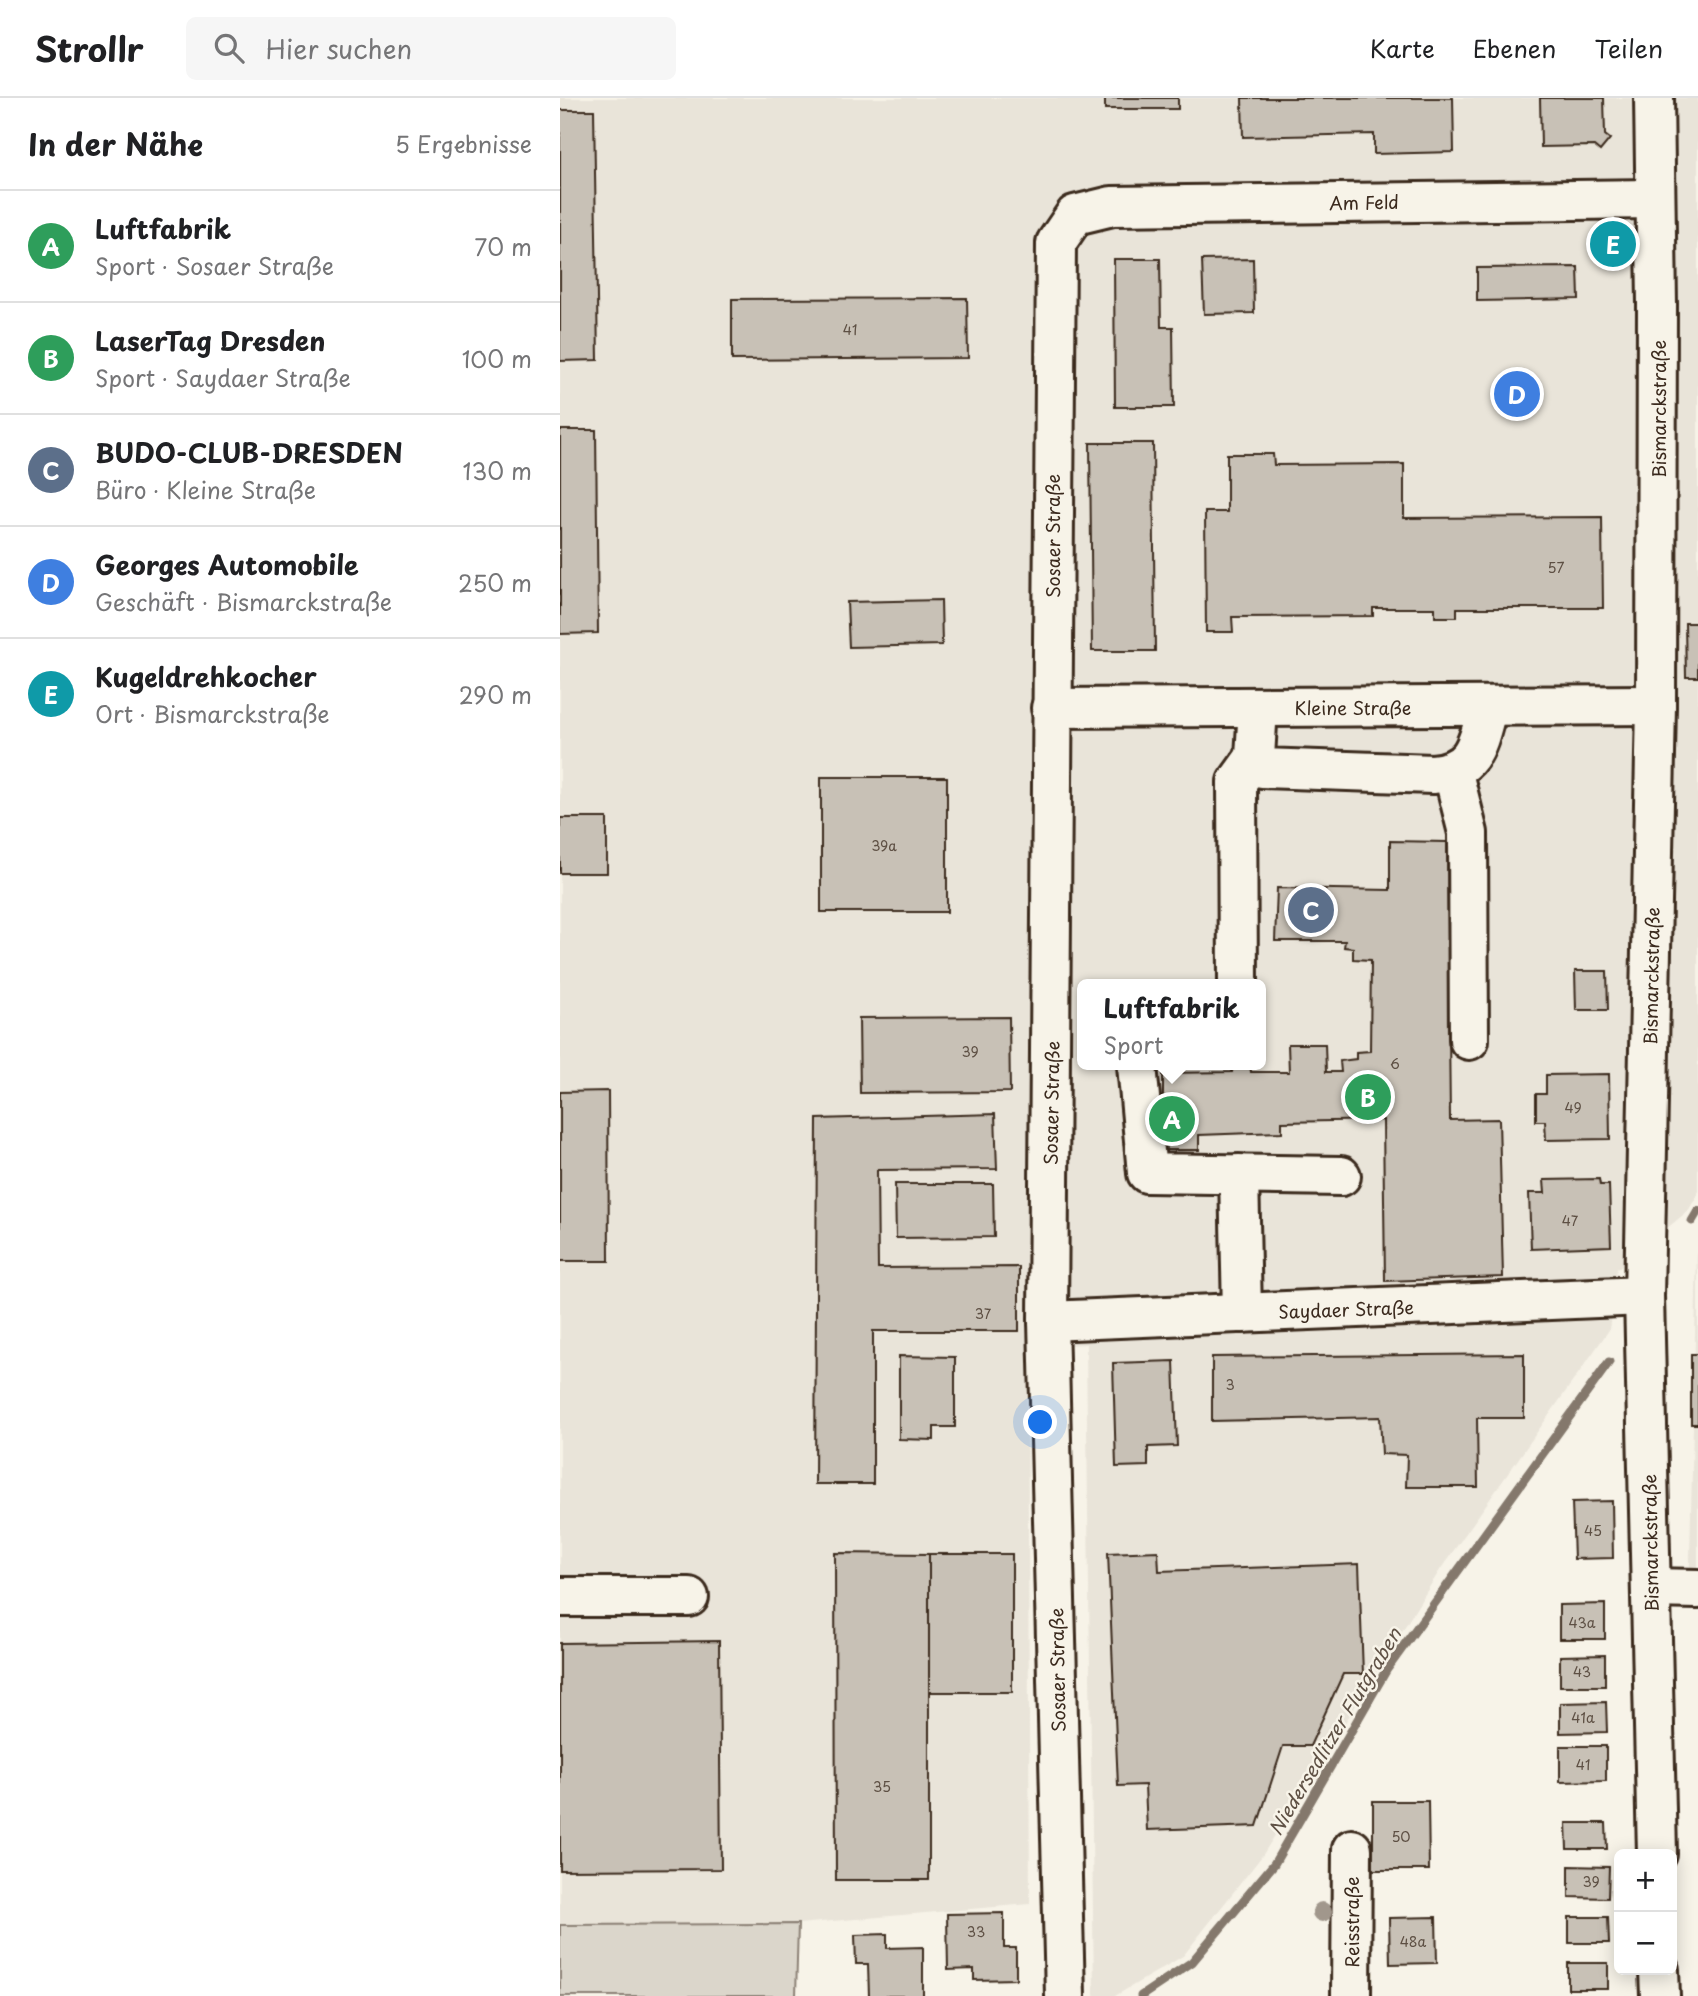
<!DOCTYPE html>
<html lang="de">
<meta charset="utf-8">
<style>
:root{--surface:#fff;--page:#f6f6f6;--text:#202124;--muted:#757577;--line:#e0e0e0;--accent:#db2777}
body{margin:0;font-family:"Playpen Sans",sans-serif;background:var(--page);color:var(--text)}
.controls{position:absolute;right:21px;bottom:21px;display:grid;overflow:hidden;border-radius:10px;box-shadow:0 4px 18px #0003}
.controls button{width:63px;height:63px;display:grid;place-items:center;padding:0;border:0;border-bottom:2px solid var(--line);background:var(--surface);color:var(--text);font:35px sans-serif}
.you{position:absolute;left:481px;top:1325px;width:24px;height:24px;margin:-18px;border:5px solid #fff;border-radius:50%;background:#1a73e8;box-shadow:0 0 0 10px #1a73e833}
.badge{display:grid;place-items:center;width:46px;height:46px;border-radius:50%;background:var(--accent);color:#fff;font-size:23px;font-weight:700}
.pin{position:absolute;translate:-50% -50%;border:4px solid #fff;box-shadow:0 2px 7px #0006}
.popup{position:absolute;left:517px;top:881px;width:189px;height:91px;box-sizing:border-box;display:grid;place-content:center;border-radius:10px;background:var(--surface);filter:drop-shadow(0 2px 5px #0005);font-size:23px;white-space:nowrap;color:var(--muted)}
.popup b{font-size:26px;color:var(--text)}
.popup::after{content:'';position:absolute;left:50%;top:100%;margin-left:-14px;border:14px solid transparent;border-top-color:var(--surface)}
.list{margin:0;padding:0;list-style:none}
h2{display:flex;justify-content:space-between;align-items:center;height:91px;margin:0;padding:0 28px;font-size:30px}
h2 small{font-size:23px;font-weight:400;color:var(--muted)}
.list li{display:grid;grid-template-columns:46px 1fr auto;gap:21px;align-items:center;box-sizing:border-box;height:112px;padding:0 28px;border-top:2px solid var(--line)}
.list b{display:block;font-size:26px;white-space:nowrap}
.list p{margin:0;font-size:23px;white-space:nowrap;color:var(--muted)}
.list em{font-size:23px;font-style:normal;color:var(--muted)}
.icon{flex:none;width:38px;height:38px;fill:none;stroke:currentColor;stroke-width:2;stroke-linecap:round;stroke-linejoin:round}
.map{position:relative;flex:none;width:1138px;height:1898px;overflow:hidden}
header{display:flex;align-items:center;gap:42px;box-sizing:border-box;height:98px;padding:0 35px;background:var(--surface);border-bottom:2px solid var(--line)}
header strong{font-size:33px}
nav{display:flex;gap:38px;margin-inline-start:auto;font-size:24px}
.search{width:490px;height:63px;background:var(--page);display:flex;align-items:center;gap:18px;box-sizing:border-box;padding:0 24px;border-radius:10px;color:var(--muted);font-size:26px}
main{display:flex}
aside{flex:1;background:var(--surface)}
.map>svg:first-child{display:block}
.built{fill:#e9e4d9;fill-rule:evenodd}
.green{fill:#dbd6cb;stroke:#8b8074;stroke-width:2}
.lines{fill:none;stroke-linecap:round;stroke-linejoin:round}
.stream{stroke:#84786c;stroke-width:9}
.building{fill:#c8c1b6;stroke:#3b2a1e;stroke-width:2}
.minor-casing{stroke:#3b2a1e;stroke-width:44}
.minor{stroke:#f7f3e8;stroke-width:38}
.tree{fill:#a1978c}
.labels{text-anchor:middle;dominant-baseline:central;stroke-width:5;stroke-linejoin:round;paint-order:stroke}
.number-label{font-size:14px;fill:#5e5044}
.street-label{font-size:18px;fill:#3b2a1e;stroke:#f7f3e8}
.water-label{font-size:19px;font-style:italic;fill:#5f5145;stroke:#f7f3e8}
</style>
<header>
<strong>Strollr</strong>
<div class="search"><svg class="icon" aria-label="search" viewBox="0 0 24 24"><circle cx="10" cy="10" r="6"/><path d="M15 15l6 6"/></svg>Hier suchen</div>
<nav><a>Karte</a><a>Ebenen</a><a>Teilen</a></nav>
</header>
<main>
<aside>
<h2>In der Nähe<small>5 Ergebnisse</small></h2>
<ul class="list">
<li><span class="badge" style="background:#2e9e5b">A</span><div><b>Luftfabrik</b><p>Sport · Sosaer Straße</p></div><em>70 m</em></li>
<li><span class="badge" style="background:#2e9e5b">B</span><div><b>LaserTag Dresden</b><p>Sport · Saydaer Straße</p></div><em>100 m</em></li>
<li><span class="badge" style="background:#5c6f8a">C</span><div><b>BUDO-CLUB-DRESDEN</b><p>Büro · Kleine Straße</p></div><em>130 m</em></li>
<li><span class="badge" style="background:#3f7fe0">D</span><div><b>Georges Automobile</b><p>Geschäft · Bismarckstraße</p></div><em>250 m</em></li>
<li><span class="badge" style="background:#0f9aa8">E</span><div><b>Kugeldrehkocher</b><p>Ort · Bismarckstraße</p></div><em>290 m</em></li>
</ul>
</aside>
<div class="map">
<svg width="1138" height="1898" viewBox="0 0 1138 1898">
<rect width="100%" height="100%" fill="#f7f3e8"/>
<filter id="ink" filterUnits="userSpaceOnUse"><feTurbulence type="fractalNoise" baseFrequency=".0143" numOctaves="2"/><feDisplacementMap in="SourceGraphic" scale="14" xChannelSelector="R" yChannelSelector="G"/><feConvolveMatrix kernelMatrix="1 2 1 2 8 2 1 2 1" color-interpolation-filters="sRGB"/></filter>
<g filter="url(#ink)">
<g class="built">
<path d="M0,0H1138V1096L1128,1113L1057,1171L1049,1232L880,1472L702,1758L623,1858L555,1898H534L526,1246L467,1249L470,1806L238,1826L0,1827ZM523,886H701V967H523Z"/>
<polygon points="1138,1152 1138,1502 1129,1502 1137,1153"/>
</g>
<polygon class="green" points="238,1826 236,1898 0,1898 0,1827"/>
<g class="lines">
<g class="stream">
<polyline points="1132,1123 1138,1113"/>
<polyline points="581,1898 632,1864 714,1766 827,1571 1049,1264"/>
</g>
</g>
<g class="building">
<rect x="545" y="0" width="73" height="11"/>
<polygon points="682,0 893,0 894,54 814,56 814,36 683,39"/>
<polygon points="980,0 1044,0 1045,37 1050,41 1040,53 1034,48 981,49"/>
<polygon points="0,12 34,12 38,262 0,263"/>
<polygon points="554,161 600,161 601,229 613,229 614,309 555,309"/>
<polygon points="693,161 694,215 644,216 642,162"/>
<polygon points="1018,169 1019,201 917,203 917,170"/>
<polygon points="407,200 408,260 172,262 172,201"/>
<polygon points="0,332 36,332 38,535 0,536"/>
<polygon points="530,345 593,345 595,553 532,553"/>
<polygon points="667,356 713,356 714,367 844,366 844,420 1042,419 1043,510 897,510 897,519 875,519 875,510 813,510 813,518 672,519 673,534 646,534 645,414 667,414"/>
<polygon points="381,502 382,547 289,549 287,504"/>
<polygon points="1125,525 1138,525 1138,579 1126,579"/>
<rect x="261" y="679" width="126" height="135"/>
<rect x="0" y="720" width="47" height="55"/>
<polygon points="830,743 887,744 890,1022 939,1021 943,1179 825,1183 823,1022 722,1024 722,1034 639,1037 639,1052 603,1052 603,975 672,974 673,967 690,967 691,974 729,974 728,946 765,946 766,974 781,974 780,963 796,961 796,954 810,953 811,862 793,861 793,850 784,849 785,843 715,843 717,790 830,792"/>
<polygon points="1015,873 1047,873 1048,912 1016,912"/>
<polygon points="449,919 450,994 300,995 299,920"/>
<polygon points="1049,976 1050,1041 986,1042 985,1023 976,1023 976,996 986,996 986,977"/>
<polygon points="48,993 49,1163 0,1163 0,994"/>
<polygon points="435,1016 437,1071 317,1072 318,1170 459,1169 459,1233 313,1233 313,1386 255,1386 257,1021"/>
<polygon points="1039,1081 1040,1087 1049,1087 1051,1148 971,1151 969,1095 985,1095 984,1082"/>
<polygon points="335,1086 433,1086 434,1139 336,1140"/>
<polygon points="964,1256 964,1320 917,1320 918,1389 846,1389 847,1357 822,1356 820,1319 652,1323 652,1259"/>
<rect x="1131" y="1256" width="7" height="70"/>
<polygon points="339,1258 395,1259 395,1329 374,1329 374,1342 339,1341"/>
<polygon points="614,1263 617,1348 588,1349 588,1368 556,1369 553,1265"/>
<polygon points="1052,1403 1053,1460 1014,1461 1012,1404"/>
<polygon points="598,1453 599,1473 799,1466 803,1576 783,1576 750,1648 723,1648 697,1728 587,1732 585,1687 558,1688 548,1455"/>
<polygon points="275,1455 369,1456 369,1782 276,1782"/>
<rect x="369" y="1456" width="83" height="138"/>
<polygon points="1045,1506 1045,1541 999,1541 999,1507"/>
<polygon points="159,1543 161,1771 0,1772 0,1545"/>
<polygon points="1045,1557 1045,1588 1000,1588 1000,1558"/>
<polygon points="1046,1604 1047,1634 1000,1635 1000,1605"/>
<polygon points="1000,1648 1046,1648 1046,1683 1000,1684"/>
<polygon points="813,1703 868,1703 869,1772 813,1772"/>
<polygon points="1006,1725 1046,1725 1047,1751 1007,1751"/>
<polygon points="1009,1768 1049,1769 1048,1800 1009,1799"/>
<polygon points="444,1815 444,1850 456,1850 456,1881 414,1882 414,1871 388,1872 387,1816"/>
<polygon points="876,1819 877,1865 830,1866 829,1820"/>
<polygon points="1009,1819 1048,1819 1049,1845 1009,1845"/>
<polygon points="327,1836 327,1850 363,1849 363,1898 309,1898 308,1866 296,1866 295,1837"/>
<rect x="1008" y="1865" width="40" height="26"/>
</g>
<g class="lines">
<g class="minor-casing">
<g id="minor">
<polyline points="1094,0 1097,206 1096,607 1084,1198 1097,1756"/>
<path d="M698,609L695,659L702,670L873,676C916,672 918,643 928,608"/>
<polyline points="491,610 1096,607"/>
<polyline points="893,675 908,735 909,942"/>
<polyline points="678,886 677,684 695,659"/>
<polyline points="577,967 587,1075 781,1078"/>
<polyline points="679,1076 682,1215"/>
<polyline points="488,1223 1084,1198"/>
<polyline points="1091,1490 1138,1491"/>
<polyline points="0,1499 129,1499"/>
<polyline points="1099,1872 1100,1898"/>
<polyline points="505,1898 488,1223 496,145 515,117 552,108 1094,101"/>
<polyline points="791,1898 792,1751"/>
</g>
</g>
<use href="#minor" class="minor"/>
</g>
<circle class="tree" cx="762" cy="1814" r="10"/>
</g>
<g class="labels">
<g class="number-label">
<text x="290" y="231">41</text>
<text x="996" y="469">57</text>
<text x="324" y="747">39a</text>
<text x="410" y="953">39</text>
<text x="835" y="965">6</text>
<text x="1013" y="1009">49</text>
<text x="1010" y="1122">47</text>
<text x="423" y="1215">37</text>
<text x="670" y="1286">3</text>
<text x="1033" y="1432">45</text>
<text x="1022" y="1524">43a</text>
<text x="1022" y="1573">43</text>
<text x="1023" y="1619">41a</text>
<text x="1023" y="1666">41</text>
<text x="322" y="1688">35</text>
<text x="841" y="1738">50</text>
<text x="1031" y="1783">39</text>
<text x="416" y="1833">33</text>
<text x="853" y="1843">48a</text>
</g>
<g class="street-label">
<text transform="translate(804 104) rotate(-1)">Am Feld</text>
<text transform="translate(1098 311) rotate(-90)">Bismarckstraße</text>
<text transform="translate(492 438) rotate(-90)">Sosaer Straße</text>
<text x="793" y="609">Kleine Straße</text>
<text transform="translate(1091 878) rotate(-89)">Bismarckstraße</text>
<text transform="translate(491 1005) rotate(-89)">Sosaer Straße</text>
<text transform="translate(786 1211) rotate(-2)">Saydaer Straße</text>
<text transform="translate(1090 1445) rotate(-91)">Bismarckstraße</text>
<text transform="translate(497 1572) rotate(-91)">Sosaer Straße</text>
<text transform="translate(791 1824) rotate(-90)">Reisstraße</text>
</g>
<g class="water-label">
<text transform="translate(774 1633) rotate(-59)">Niedersedlitzer Flutgraben</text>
</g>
</g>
</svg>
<div class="controls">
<button>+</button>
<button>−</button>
</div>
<div class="you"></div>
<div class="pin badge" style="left:612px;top:1021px;background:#2e9e5b">A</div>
<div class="popup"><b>Luftfabrik</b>Sport</div>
<div class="pin badge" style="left:808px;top:999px;background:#2e9e5b">B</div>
<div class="pin badge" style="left:751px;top:812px;background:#5c6f8a">C</div>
<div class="pin badge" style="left:957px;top:296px;background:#3f7fe0">D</div>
<div class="pin badge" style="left:1053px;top:146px;background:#0f9aa8">E</div>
</div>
</main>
